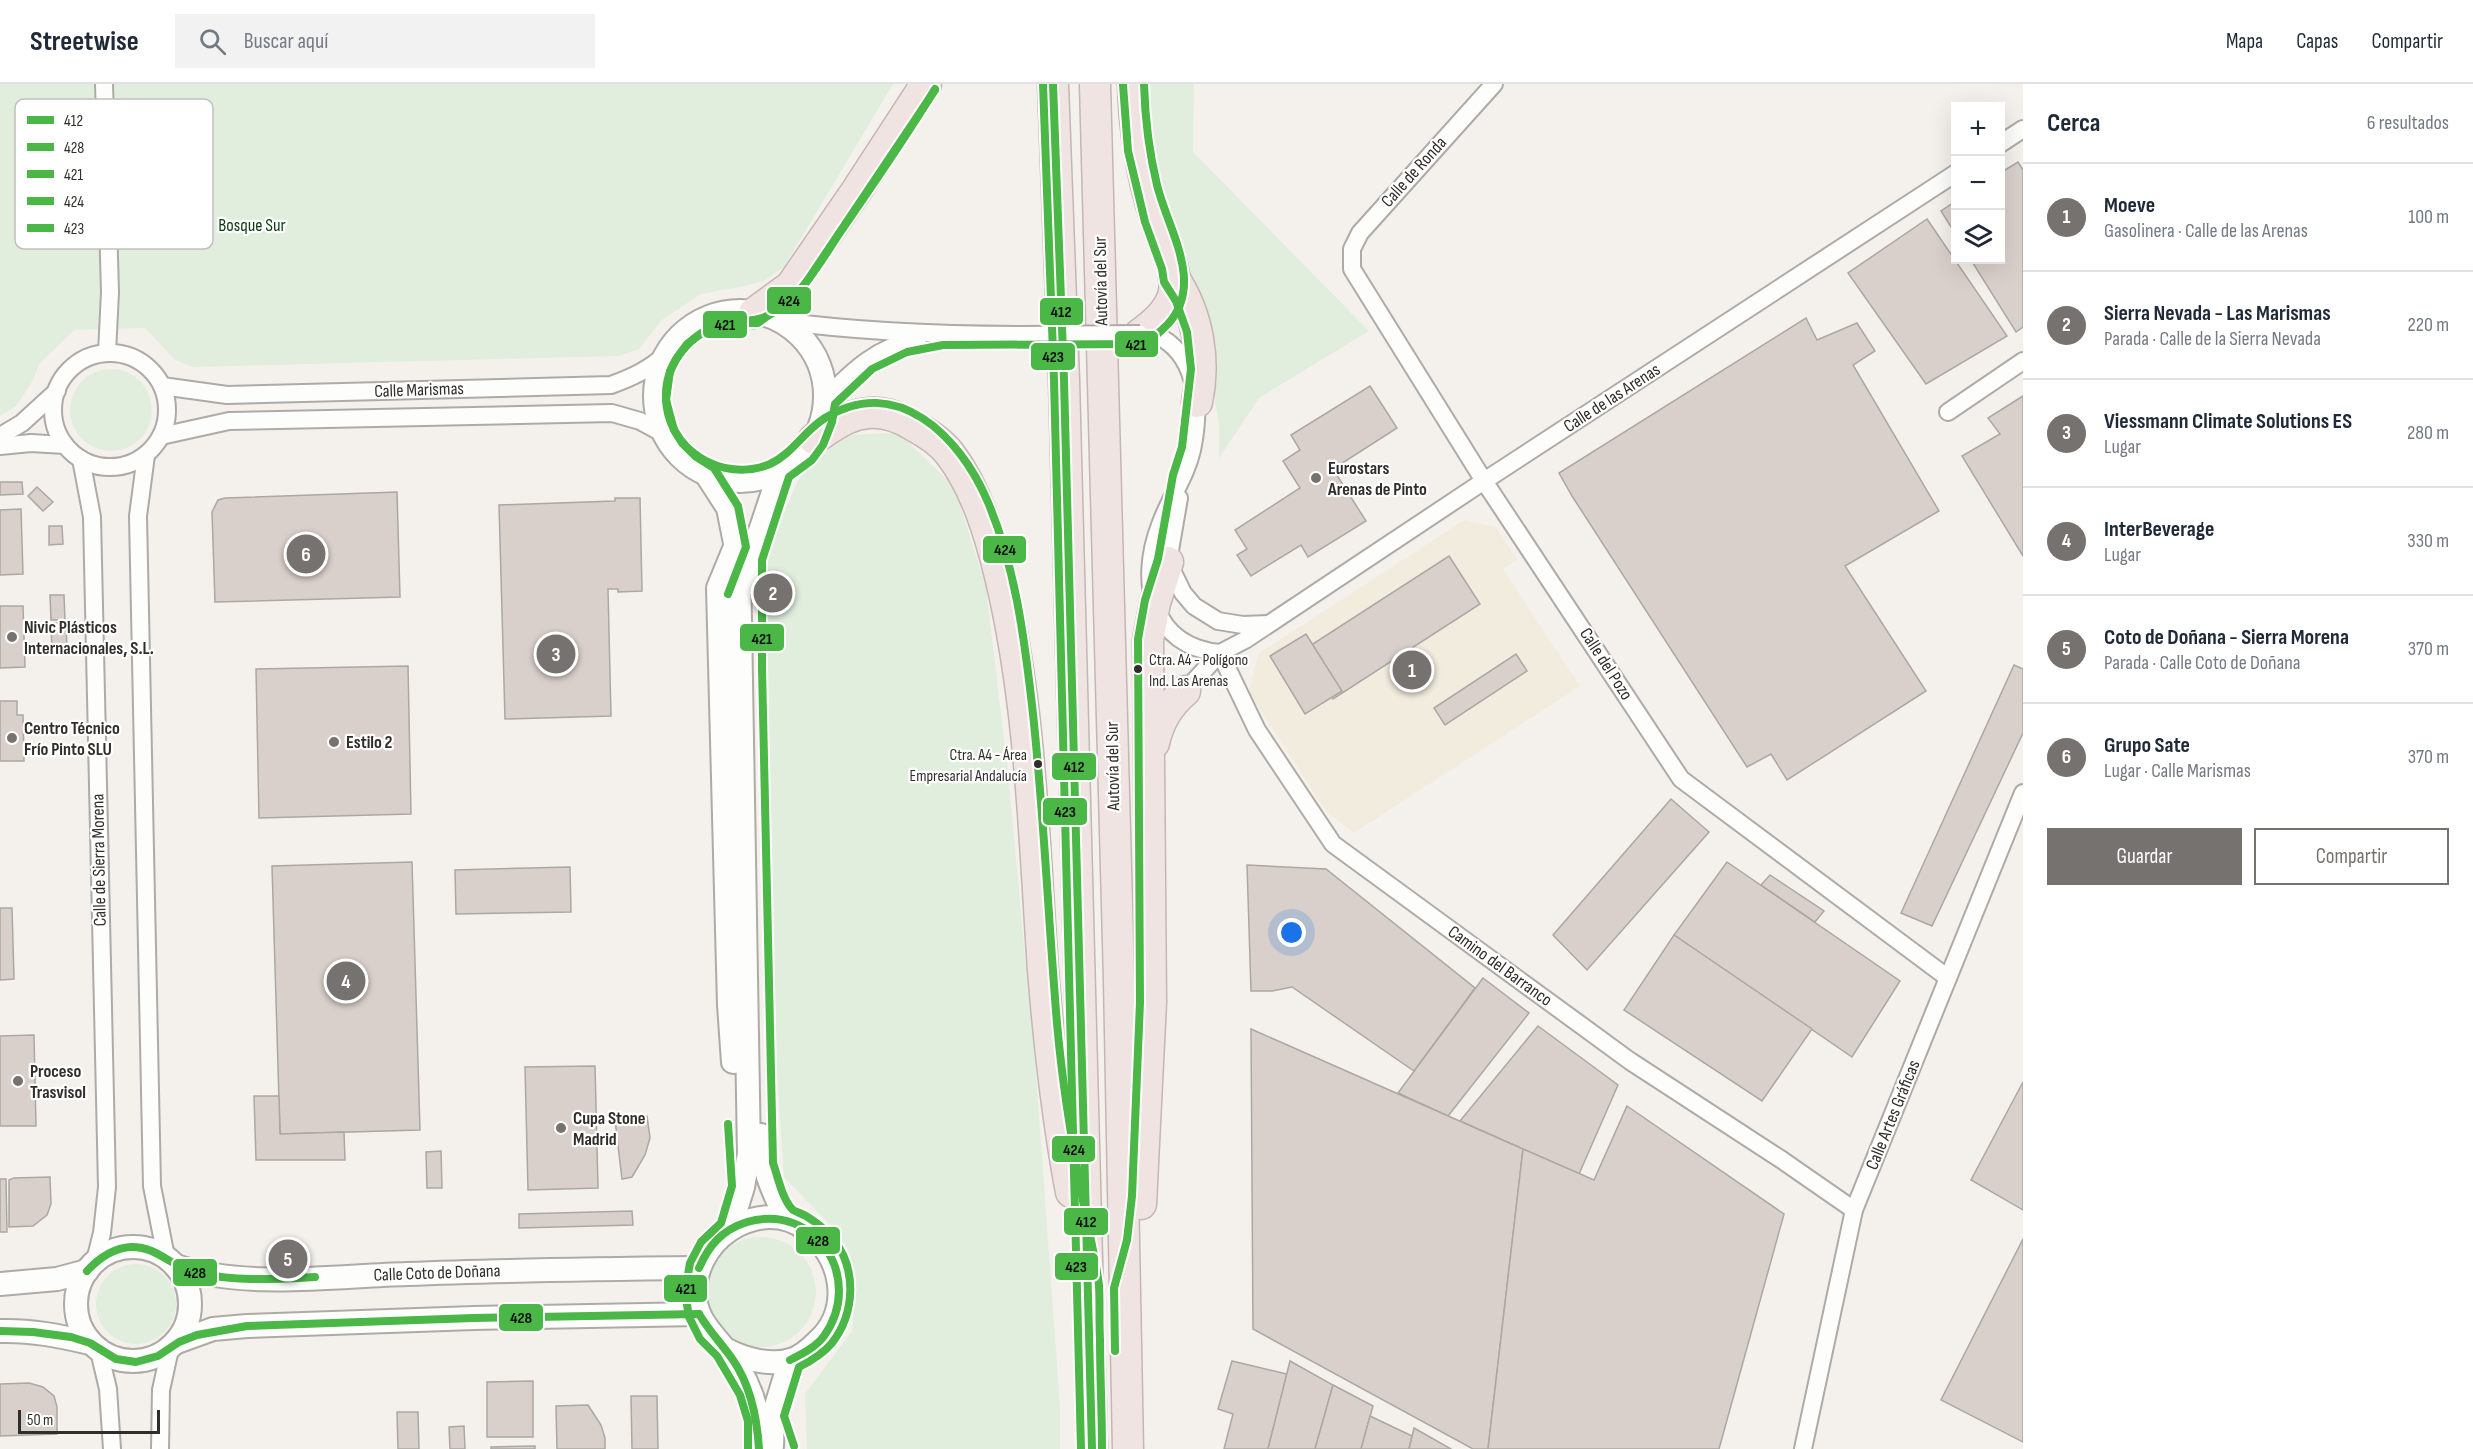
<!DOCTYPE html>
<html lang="es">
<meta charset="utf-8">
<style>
:root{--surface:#fff;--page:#f2f2f3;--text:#1f2937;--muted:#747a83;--line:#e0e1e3;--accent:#75726f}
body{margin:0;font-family:"Sofia Sans Condensed",sans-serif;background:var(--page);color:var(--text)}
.controls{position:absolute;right:18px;top:18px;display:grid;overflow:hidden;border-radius:0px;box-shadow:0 6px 24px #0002}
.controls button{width:54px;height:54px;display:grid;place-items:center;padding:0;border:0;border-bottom:2px solid var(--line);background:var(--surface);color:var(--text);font:30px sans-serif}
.scale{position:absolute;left:18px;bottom:15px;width:142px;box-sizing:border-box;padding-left:6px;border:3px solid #302e2b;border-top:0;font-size:16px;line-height:21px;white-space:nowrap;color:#302e2b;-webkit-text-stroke:4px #fff;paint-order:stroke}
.you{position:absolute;left:1292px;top:849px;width:21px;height:21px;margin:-15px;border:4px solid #fff;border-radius:50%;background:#1a73e8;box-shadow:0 0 0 9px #1a73e833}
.badge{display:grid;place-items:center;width:39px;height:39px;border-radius:50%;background:var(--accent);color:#fff;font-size:20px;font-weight:700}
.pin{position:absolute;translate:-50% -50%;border:3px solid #fff;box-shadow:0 2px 6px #0006}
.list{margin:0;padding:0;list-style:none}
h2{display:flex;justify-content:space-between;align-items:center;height:78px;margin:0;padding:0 24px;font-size:26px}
h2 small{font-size:20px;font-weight:400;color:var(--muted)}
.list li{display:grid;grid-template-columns:39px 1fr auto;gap:18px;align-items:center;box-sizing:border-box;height:108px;padding:0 24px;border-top:2px solid var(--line)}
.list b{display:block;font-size:22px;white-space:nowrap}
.list p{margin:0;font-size:20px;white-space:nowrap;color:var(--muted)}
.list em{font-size:20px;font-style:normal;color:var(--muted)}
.actions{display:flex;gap:12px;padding:18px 24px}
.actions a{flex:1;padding:14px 0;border:2px solid var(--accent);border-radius:0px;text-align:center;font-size:21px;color:var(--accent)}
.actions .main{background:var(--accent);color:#fff}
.icon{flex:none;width:33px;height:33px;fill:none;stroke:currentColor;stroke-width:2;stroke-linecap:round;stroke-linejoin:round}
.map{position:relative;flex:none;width:2023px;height:1365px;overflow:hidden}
header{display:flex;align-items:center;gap:36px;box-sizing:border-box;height:84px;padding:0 30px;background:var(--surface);border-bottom:2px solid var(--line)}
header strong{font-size:28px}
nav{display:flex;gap:33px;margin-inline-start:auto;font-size:21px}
.search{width:420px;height:54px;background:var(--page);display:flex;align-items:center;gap:15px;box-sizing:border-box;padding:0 21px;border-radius:0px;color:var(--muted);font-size:22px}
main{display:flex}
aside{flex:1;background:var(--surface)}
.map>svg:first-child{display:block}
.commercial{fill:#f2ecde}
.green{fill:#e1eede}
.building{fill:#dad0cb;stroke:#aba7a4;stroke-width:1.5}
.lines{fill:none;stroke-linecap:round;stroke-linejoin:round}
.street-casing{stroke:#aeaba7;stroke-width:20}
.secondary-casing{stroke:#aeaba7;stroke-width:26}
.highway-casing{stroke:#c4b6b2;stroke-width:33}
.street{stroke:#fdfdfc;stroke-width:16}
.secondary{stroke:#fdfdfc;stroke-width:22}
.highway{stroke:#f0e4e2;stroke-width:30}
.street-bridge-casing{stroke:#aeaba7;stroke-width:20;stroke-linecap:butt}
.street-bridge{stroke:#fdfdfc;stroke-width:16}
.bus-1-casing{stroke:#fff;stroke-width:12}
.bus-2-casing{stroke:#fff;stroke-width:12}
.bus-3-casing{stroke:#fff;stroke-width:12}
.bus-4-casing{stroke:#fff;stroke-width:12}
.bus-5-casing{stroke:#fff;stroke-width:12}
.bus-1{stroke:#4ab747;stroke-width:8}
.bus-2{stroke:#4ab747;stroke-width:8}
.bus-3{stroke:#4ab747;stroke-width:8}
.bus-4{stroke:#4ab747;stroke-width:8}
.bus-5{stroke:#4ab747;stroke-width:8}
.poi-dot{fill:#75726f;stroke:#fff;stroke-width:2}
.bus-dot{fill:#302e2b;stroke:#fff;stroke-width:2}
.labels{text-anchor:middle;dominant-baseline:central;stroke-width:4.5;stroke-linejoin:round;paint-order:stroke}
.bus-label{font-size:16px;fill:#302e2b;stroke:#fff;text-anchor:start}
.street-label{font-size:18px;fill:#302e2b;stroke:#fff}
.park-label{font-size:18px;fill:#05390f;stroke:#fff}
.poi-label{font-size:18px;font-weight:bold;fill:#302e2b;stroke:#fff;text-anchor:start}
.key{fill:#fff;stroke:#c1c0bf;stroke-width:1.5}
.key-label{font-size:16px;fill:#302e2b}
.line-badge{stroke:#fff;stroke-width:2}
.pale-badge-label{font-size:16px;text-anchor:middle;font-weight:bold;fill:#111}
</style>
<header>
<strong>Streetwise</strong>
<div class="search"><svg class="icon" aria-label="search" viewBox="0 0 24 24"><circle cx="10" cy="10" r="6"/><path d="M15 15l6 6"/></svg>Buscar aquí</div>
<nav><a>Mapa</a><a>Capas</a><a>Compartir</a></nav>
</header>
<main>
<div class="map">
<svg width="2023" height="1365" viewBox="0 0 2023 1365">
<rect width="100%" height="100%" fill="#f4f1ec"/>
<polygon class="commercial" points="1464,436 1496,443 1517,476 1503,485 1580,602 1354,749 1326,727 1249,609 1258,570"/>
<g class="green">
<polygon points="0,0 893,0 784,183 764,197 740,203 701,210 662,236 639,265 619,272 193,283 175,276 145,244 74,246 40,279 32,298 16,322 0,332"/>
<polygon points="1145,0 1194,0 1193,68 1369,247 1259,314 1219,374 1219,340 1197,214 1149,74"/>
<circle cx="111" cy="326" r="41"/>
<polygon points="899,349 954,402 986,503 1008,688 1036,989 1060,1323 1060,1365 807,1365 805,1310 852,1247 856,1195 831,1142 784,1093 773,931 771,748 760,518 771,458 801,390 846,351"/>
<circle cx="761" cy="1208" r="55"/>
<circle cx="136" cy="1220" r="40"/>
</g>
<g class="building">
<polygon points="2018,78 2023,86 2023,243 2016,248 1971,176 2000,176 2000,89"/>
<polygon points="1956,117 1956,151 1941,127"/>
<polygon points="1927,135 2007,252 1926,300 1848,189"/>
<polygon points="1806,234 1817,256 1857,239 1875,267 1853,281 1939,427 1845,482 1926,607 1787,696 1771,670 1747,683 1572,412 1559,389"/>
<polygon points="1370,302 1397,344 1333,385 1366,437 1308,473 1301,461 1251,492 1237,471 1247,465 1235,446 1300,404 1283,377 1300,366 1291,351"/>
<polygon points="2023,312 2023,472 1962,372 2000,350 1988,334"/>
<polygon points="0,398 22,398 23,410 0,411"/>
<polygon points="37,403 53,418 43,427 28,412"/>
<polygon points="397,408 400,513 215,518 212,428 218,416 225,414"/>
<polygon points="615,414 640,414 642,507 618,508 618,505 608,505 611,632 505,635 499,421 615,417"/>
<polygon points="21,425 23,490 0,491 0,426"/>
<polygon points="49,442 62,442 63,460 49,461"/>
<polygon points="1449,472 1480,520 1333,615 1302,567"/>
<polygon points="50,511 64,511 65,536 51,536"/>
<polygon points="0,522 23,522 25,583 0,584"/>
<polygon points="51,539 66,539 67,566 52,566"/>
<polygon points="1306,550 1342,607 1305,630 1270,572"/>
<polygon points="1516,570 1527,587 1445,641 1434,624"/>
<polygon points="2014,581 2023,585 2023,649 1932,842 1901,829"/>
<polygon points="408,582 411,730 259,734 256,585"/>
<polygon points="0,617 17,617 17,631 23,631 24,677 0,677"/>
<polygon points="1671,715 1709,748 1587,886 1553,851"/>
<polygon points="412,778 420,1046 280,1050 272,782"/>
<polygon points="1727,778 1900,897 1852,973 1674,851"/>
<polygon points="1247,781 1326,785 1475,904 1414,987 1292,903 1272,907 1251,907"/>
<polygon points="570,783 571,828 456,830 455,786"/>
<polygon points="1770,791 1824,827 1815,838 1761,801"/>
<polygon points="0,824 12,824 14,895 0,896"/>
<polygon points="1674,851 1812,945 1762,1017 1624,926"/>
<polygon points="1483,894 1529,929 1448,1032 1398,1009"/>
<polygon points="1538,942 1618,1001 1579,1090 1460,1037"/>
<polygon points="1251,945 1523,1065 1488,1365 1473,1365 1253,1245"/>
<polygon points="34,951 36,1042 0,1042 0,952"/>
<polygon points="595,982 598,1104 528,1106 525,983"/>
<polygon points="2023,998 2023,1126 1971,1096"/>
<polygon points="254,1012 279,1012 280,1050 344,1048 345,1076 256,1076"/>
<polygon points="1627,1022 1784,1130 1719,1365 1488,1365 1523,1065 1594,1096"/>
<polygon points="647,1032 650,1054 645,1071 632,1093 622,1095 615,1036"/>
<polygon points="441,1067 442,1104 427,1104 426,1068"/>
<polygon points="50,1093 51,1120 47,1131 33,1142 9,1143 9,1096 14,1094"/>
<polygon points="0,1095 6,1095 7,1148 0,1148"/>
<polygon points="632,1127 633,1141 519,1144 519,1130"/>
<polygon points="2023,1155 2023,1358 1941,1316"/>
<polygon points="1232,1277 1287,1290 1268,1365 1224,1365 1233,1330 1218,1325"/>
<polygon points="1290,1277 1333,1301 1315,1365 1268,1365"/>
<polygon points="533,1297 533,1353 487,1353 487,1298"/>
<polygon points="29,1299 43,1303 54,1312 57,1323 57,1350 0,1352 0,1300"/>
<polygon points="1333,1301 1373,1322 1361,1365 1315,1365"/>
<polygon points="631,1312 657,1312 658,1365 632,1365"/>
<polygon points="588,1321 601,1341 605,1354 605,1365 557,1365 556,1322"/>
<polygon points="397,1328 418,1328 419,1365 398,1365"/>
<polygon points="1370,1332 1412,1352 1409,1365 1361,1365"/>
<polygon points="464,1342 465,1365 450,1365 449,1343"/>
<polygon points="1414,1344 1451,1365 1409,1365"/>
<polygon points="535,1362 535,1365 491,1365 491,1363"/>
</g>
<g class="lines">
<g class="street-casing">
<g id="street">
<polyline points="104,0 110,208 107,269"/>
<polyline points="1494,0 1360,149 1352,165 1352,185 1484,397 1681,695 1948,894"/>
<polyline points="2000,60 2023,45"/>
<path d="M780,237C862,248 942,251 1024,251"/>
<path d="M1140,250C1147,251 1156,251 1162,254C1200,277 1200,328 1192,366C1186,393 1169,415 1160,441C1138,498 1151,562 1220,569"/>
<circle cx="110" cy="326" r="57"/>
<path d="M162,302L227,311L611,301C633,293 650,285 667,269"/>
<path d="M825,315C852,287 878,262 918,255"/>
<polyline points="1948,328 2023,277"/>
<polyline points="0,352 22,339 57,307"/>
<polyline points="161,352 229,337 612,329 640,337 664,350"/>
<polyline points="0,362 31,359 65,361"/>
<polyline points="146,371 138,432 152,1102 166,1173"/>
<polyline points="81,375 92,433 107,1103 102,1149 95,1177"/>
<polyline points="1179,414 1168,478 1183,509 1194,522 1218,537 1243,541 1268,540"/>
<polyline points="1220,569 1257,646 1333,760 1630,977 1782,1076 1854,1126"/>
<polyline points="1185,607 1220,569 1245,556 1484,397 1956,89"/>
<polyline points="99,1267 108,1305 112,1365"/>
<polyline points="160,1365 161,1306 170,1265"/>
<polyline points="1803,1365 1854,1126 2023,709"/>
</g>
</g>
<g class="secondary-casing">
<g id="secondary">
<circle cx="740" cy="312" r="85"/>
<polyline points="706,390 728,424 739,479 749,1070 743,1103 730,1145"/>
<polyline points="751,499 751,474 780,387"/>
<polyline points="733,978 729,921 718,504 735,463"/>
<path d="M761,1051C762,1084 771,1104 786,1134"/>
<circle cx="133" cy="1220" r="57"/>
<path d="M176,1182C246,1205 334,1192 407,1190C504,1186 602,1185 699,1184"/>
<polyline points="0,1200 57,1195 87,1187"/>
<path d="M0,1247C31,1246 60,1252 90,1259"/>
<polyline points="177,1258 213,1245 247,1242 474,1234 699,1230"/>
<path d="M725,1265C744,1275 769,1282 791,1276C801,1273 810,1265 817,1258C853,1226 843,1172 806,1145C785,1130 761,1130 738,1141C713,1154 697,1177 695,1206C694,1232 709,1246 724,1264C734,1276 745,1293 750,1307C758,1325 758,1345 759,1365"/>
<polyline points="772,1362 773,1332 790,1276"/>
</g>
</g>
<g class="highway-casing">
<g id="highway">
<polyline points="1053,0 1064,296 1092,1365"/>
<polyline points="1095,0 1119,896 1128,1365"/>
<path d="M1133,0C1134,46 1142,93 1156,137C1163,160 1180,186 1173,212C1167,229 1154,240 1140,250"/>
<path d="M1174,194C1198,230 1206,276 1197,318"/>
<polyline points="754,229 791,202 857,106 926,0"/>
<path d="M814,355C829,345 844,333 862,330C881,326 898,332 914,342C927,349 941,358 950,370C976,404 990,451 1000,492C1031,620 1034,755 1043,886C1049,961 1057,1034 1071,1108"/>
<path d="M1154,659C1159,637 1168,622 1185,607"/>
<polyline points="1141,1120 1151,918 1148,556 1155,519 1168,478"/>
</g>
</g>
<use href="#street" class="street"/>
<use href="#secondary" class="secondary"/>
<use href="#highway" class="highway"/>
<g class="street-bridge-casing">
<polyline id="street-bridge" points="1024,251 1140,250"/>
</g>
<use href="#street-bridge" class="street-bridge"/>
<g class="bus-1-casing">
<polyline id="bus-1" points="1053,0 1064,296 1092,1365"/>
</g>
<g class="bus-2-casing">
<g id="bus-2">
<path d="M699,1184C709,1161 722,1146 747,1138C816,1118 865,1195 824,1252C816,1263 802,1270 790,1276"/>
<path d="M87,1187C99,1174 113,1164 131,1163C156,1162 172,1183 194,1188C234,1198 275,1195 315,1193"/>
<path d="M699,1230C709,1247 722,1260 733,1276C751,1302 757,1333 759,1365"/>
<polyline points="0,1247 33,1248 71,1253 90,1259 116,1275 136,1278 158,1272 179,1258 197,1251 247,1242 474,1234 699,1230"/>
</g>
</g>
<g class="bus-3-casing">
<g id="bus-3">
<polyline points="728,510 746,463 738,422 714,384 695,372 682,359 674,346 666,316 670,287 676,275 687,260 702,249 717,242 735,239 758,239 799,209 935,6"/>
<polyline points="728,1040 732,1102 721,1139 701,1158 690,1179 685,1208 689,1233 700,1255 717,1272 740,1311 748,1337 748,1365"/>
<path d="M794,1362L784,1332L799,1283C811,1277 823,1270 832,1259C855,1229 857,1186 834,1156C826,1146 816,1138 806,1132C802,1130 797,1128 793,1126C782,1115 778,1093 773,1079L762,584V476L789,393L812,376L823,361L832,338L835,320L872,285L907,268L943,261L1142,260C1152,256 1160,248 1168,240C1205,199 1168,146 1157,101C1149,68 1145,34 1144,0"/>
</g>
</g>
<g class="bus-4-casing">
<g id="bus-4">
<path d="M935,5C905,55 872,102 839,150C821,177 804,208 776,227C759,239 743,236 724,240C691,247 665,280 666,313C666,365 722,400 770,380C792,370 804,347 825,334C897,289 960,353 987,416C1015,481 1024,552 1032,621C1044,727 1048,833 1057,939C1062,997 1071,1054 1082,1111C1087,1141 1095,1170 1099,1201C1100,1219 1099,1237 1100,1255C1100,1292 1102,1328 1102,1365"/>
<polyline points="1115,1267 1114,1204 1127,1156 1132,1112 1140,918 1138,555 1145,516 1158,475 1173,391 1182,363 1191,285 1187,248 1176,217 1164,198 1162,185 1145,138 1128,67 1123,1"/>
</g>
</g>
<g class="bus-5-casing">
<polyline id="bus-5" points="1043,0 1054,296 1081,1365"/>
</g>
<use href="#bus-1" class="bus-1"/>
<use href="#bus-2" class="bus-2"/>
<use href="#bus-3" class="bus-3"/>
<use href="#bus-4" class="bus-4"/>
<use href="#bus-5" class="bus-5"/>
</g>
<g class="poi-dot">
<circle cx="1316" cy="394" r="6"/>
<circle cx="12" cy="553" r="6"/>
<circle cx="12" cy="654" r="6"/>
<circle cx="334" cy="658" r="6"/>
<circle cx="18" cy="997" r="6"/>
<circle cx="561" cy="1044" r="6"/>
</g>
<g class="bus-dot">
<circle cx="1138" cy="585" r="5"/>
<circle cx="1038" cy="680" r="5"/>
</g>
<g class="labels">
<g class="bus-label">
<text x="1149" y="576">Ctra. A4 - Polígono<tspan x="1149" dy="21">Ind. Las Arenas</tspan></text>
<text x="1027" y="671" text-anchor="end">Ctra. A4 - Área<tspan x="1027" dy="21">Empresarial Andalucía</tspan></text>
</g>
<g class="street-label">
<text transform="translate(1414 88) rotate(-48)">Calle de Ronda</text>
<text transform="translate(1101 197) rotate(-91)">Autovía del Sur</text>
<text transform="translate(419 306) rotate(-2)">Calle Marismas</text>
<text transform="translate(1612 314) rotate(-33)">Calle de las Arenas</text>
<text transform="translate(1606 580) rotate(57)">Calle del Pozo</text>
<text transform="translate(1113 682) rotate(-91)">Autovía del Sur</text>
<text transform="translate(99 776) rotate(-91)">Calle de Sierra Morena</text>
<text transform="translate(1500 882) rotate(36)">Camino del Barranco</text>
<text transform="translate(1893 1031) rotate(-68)">Calle Artes Gráficas</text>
<text transform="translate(437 1189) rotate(-2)">Calle Coto de Doñana</text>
</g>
<g class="park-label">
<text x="252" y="141">Bosque Sur</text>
</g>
<g class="poi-label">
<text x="1328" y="384">Eurostars<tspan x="1328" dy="21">Arenas de Pinto</tspan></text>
<text x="24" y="543">Nivic Plásticos<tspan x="24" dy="21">Internacionales, S.L.</tspan></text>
<text x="24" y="644">Centro Técnico<tspan x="24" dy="21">Frío Pinto SLU</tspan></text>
<text x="346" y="658">Estilo 2</text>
<text x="30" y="987">Proceso<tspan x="30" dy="21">Trasvisol</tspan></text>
<text x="573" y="1034">Cupa Stone<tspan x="573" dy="21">Madrid</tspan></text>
</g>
</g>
<rect x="15" y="15" width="198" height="150" rx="9" class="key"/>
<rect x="27" y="32" width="27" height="8" fill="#4ab747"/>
<rect x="27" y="59" width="27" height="8" fill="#4ab747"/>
<rect x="27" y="86" width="27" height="8" fill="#4ab747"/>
<rect x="27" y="113" width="27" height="8" fill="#4ab747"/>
<rect x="27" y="140" width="27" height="8" fill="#4ab747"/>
<g class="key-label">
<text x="64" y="42">412</text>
<text x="64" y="69">428</text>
<text x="64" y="96">421</text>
<text x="64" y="123">424</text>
<text x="64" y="150">423</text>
</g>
<g class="line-badge">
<rect x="766" y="202" width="46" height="29" rx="6" fill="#4ab747"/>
<rect x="1039" y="213" width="45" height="29" rx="6" fill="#4ab747"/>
<rect x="702" y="226" width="46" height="29" rx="6" fill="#4ab747"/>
<rect x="1114" y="246" width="45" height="28" rx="6" fill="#4ab747"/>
<rect x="1030" y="258" width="46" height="29" rx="6" fill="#4ab747"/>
<rect x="982" y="451" width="45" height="29" rx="6" fill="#4ab747"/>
<rect x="739" y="539" width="46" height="29" rx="6" fill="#4ab747"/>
<rect x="1051" y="668" width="46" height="29" rx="6" fill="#4ab747"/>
<rect x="1042" y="713" width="46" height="29" rx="6" fill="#4ab747"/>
<rect x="1051" y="1051" width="45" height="28" rx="6" fill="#4ab747"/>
<rect x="1063" y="1123" width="46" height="29" rx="6" fill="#4ab747"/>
<rect x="795" y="1142" width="46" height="29" rx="6" fill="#4ab747"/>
<rect x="1054" y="1168" width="45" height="29" rx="6" fill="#4ab747"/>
<rect x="172" y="1174" width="46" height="29" rx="6" fill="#4ab747"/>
<rect x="663" y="1190" width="45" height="29" rx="6" fill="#4ab747"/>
<rect x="498" y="1219" width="46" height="29" rx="6" fill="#4ab747"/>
</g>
<g class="pale-badge-label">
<text x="789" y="222">424</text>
<text x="1061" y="233">412</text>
<text x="725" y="246">421</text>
<text x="1136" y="266">421</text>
<text x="1053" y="278">423</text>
<text x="1005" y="471">424</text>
<text x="762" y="560">421</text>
<text x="1074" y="688">412</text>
<text x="1065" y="733">423</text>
<text x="1074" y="1071">424</text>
<text x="1086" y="1143">412</text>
<text x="818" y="1162">428</text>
<text x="1076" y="1188">423</text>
<text x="195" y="1194">428</text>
<text x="686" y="1210">421</text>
<text x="521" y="1239">428</text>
</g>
</svg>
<div class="controls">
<button>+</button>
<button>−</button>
<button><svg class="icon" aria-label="layers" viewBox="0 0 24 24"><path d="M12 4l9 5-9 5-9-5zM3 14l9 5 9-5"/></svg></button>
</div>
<div class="scale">50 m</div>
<div class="you"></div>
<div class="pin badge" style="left:1412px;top:586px">1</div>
<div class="pin badge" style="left:773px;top:509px">2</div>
<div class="pin badge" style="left:556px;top:570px">3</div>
<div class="pin badge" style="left:346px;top:897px">4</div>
<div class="pin badge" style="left:288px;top:1175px">5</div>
<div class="pin badge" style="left:306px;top:470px">6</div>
</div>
<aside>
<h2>Cerca<small>6 resultados</small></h2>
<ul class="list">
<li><span class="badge">1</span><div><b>Moeve</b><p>Gasolinera · Calle de las Arenas</p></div><em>100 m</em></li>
<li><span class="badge">2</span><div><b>Sierra Nevada - Las Marismas</b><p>Parada · Calle de la Sierra Nevada</p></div><em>220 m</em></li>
<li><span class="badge">3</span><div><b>Viessmann Climate Solutions ES</b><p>Lugar</p></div><em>280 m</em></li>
<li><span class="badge">4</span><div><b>InterBeverage</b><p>Lugar</p></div><em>330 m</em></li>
<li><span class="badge">5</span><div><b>Coto de Doñana - Sierra Morena</b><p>Parada · Calle Coto de Doñana</p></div><em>370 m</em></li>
<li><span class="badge">6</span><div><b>Grupo Sate</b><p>Lugar · Calle Marismas</p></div><em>370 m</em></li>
</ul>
<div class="actions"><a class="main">Guardar</a><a>Compartir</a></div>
</aside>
</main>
